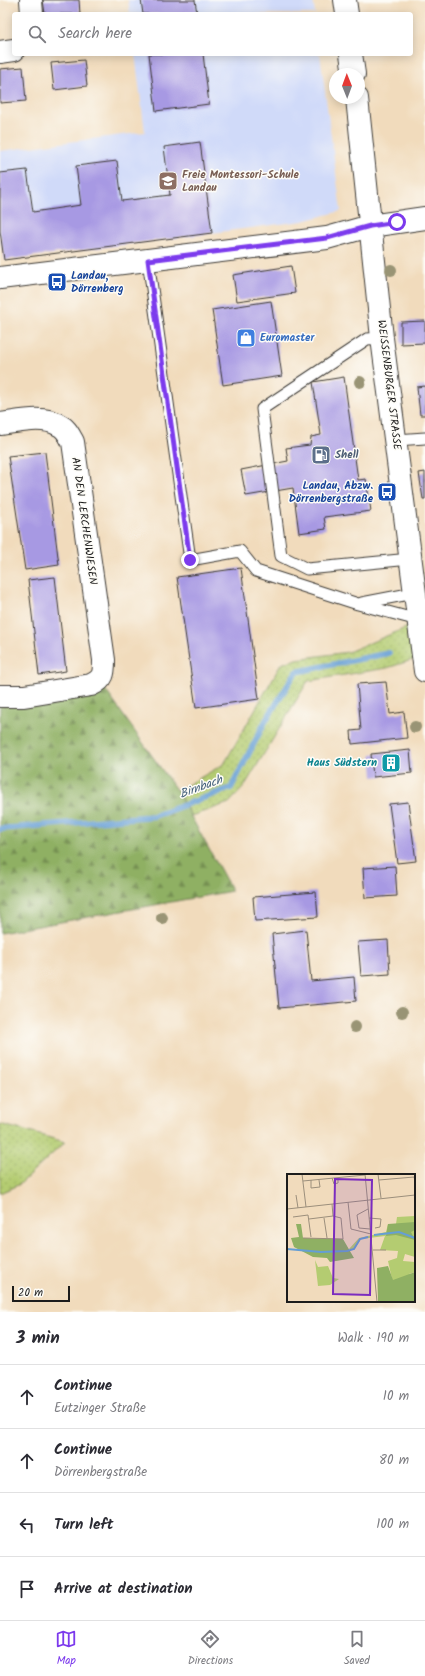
<!DOCTYPE html>
<meta charset="utf-8">
<style>
:root{--surface:#fff;--page:#f2f2f3;--text:#2b2b33;--muted:#7c7c81;--line:#e1e1e2;--accent:#7c3aed}
body{margin:0;font-family:Kalam,sans-serif;background:var(--page);color:var(--text)}
.compass{position:absolute;left:329px;top:68px;width:36px;height:36px;border-radius:50%;background:var(--surface);box-shadow:0 2px 10px #0003;rotate:359deg}
.scale{position:absolute;left:12px;bottom:10px;width:58px;box-sizing:border-box;padding-left:4px;border:2px solid #1c1c1c;border-top:0;font-size:11px;line-height:14px;white-space:nowrap;color:#1c1c1c;-webkit-text-stroke:3px #fdfcf7;paint-order:stroke}
.stop{position:absolute;width:12px;height:12px;margin:-9px;border:3px solid #7c3aed;border-radius:50%;background:#fff}
.stop.end{background:#7c3aed;border-color:#fff;box-shadow:0 1px 4px #0008}
.list{margin:0;padding:0;list-style:none}
h2{display:flex;justify-content:space-between;align-items:center;height:52px;margin:0;padding:0 16px;font-size:17px}
h2 small{font-size:13px;font-weight:400;color:var(--muted)}
.list li{display:grid;grid-template-columns:26px 1fr auto;gap:12px;align-items:center;box-sizing:border-box;height:64px;padding:0 16px;border-top:1px solid var(--line)}
.list b{display:block;font-size:15px;white-space:nowrap}
.list p{margin:0;font-size:13px;white-space:nowrap;color:var(--muted)}
.list em{font-size:13px;font-style:normal;color:var(--muted)}
.icon{flex:none;width:22px;height:22px;fill:none;stroke:currentColor;stroke-width:2;stroke-linecap:round;stroke-linejoin:round}
.map{position:relative;flex:none;width:425px;height:1312px;overflow:hidden}
.search{position:absolute;background:var(--surface);box-shadow:0 2px 10px #0003;left:12px;right:12px;top:12px;height:44px;display:flex;align-items:center;gap:10px;box-sizing:border-box;padding:0 14px;border-radius:4px;color:var(--muted);font-size:15px}
.sheet{height:308px;background:var(--surface)}
nav{display:flex;justify-content:space-around;align-items:center;box-sizing:border-box;height:56px;border-top:1px solid var(--line);background:var(--surface);font-size:11px;color:var(--muted)}
nav a{display:grid;justify-items:center;gap:2px}
nav .on{color:var(--accent)}
.map>svg:first-child{display:block}
.built{fill:#d0daf9}
.grass{fill:url(#grass-dots);stroke:#687446}
.forest{fill:url(#forest-firs);stroke:#566640}
.lines{fill:none;stroke-linecap:round;stroke-linejoin:round}
.stream{stroke:#659ed4;stroke-width:6}
.building{fill:#a799e3}
.lane-casing{stroke:#3c3934;stroke-width:13}
.street-casing{stroke:#3c3934;stroke-width:24}
.secondary-casing{stroke:#3c3934;stroke-width:24}
.lane{stroke:#fff;stroke-width:11}
.street{stroke:#fff;stroke-width:22}
.secondary{stroke:#fff;stroke-width:22}
.tree{fill:#999474}
.route{stroke:#7c3aed;stroke-width:5}
.labels{text-anchor:middle;dominant-baseline:central;stroke-width:3;stroke-linejoin:round;paint-order:stroke}
.education-label{font-size:11px;font-weight:bold;fill:#785e54;stroke:#fdfcf7;text-anchor:start}
.transit-label{font-size:11px;font-weight:bold;fill:#164399;stroke:#fdfcf7;text-anchor:start}
.shop-label{font-size:11px;font-weight:bold;fill:#366cbe;stroke:#fdfcf7;text-anchor:start}
.street-label{font-size:11px;fill:#1c1c1c;stroke:#fdfcf7}
.service-label{font-size:11px;font-weight:bold;fill:#4e5e75;stroke:#fdfcf7;text-anchor:start}
.culture-label{font-size:11px;font-weight:bold;fill:#0d838f;stroke:#fdfcf7;text-anchor:end}
.water-label{font-size:12px;font-style:italic;fill:#405d78;stroke:#fdfcf7}
.inset-river{fill:none;stroke:#659ed4;stroke-width:2}
.inset-road{fill:none;stroke:#9c8f7c;stroke-width:1}
.view{fill:#7b2cbf;fill-opacity:0.15;stroke:#7b2cbf;stroke-width:2}
.inset-edge{fill:none;stroke:#1c1c1c;stroke-width:2}
</style>
<div class="map">
<svg width="425" height="1312" viewBox="0 0 425 1312">
<defs>
<pattern id="grass-dots" width="8" height="8" patternUnits="userSpaceOnUse"><rect width="8" height="8" fill="#b4cc71"/><path d="M2 2h.1M6 6h.1" fill="none" stroke="#9aaf61" stroke-width="1.8" stroke-linecap="round"/></pattern>
<pattern id="forest-firs" width="22" height="20" patternUnits="userSpaceOnUse"><rect width="22" height="20" fill="#8fb063"/><path d="M5 1l3.5 6h-7zM16 11l3.5 6h-7z" fill="#748e51"/></pattern>
</defs>
<rect width="100%" height="100%" fill="#fdfcf7"/>
<filter id="ink" filterUnits="userSpaceOnUse"><feTurbulence type="fractalNoise" baseFrequency=".025" numOctaves="2"/><feDisplacementMap in="SourceGraphic" scale="8" xChannelSelector="R" yChannelSelector="G"/><feConvolveMatrix kernelMatrix="1 2 1 2 8 2 1 2 1" color-interpolation-filters="sRGB"/></filter>
<filter id="wash" filterUnits="userSpaceOnUse"><feTurbulence type="fractalNoise" baseFrequency=".012" numOctaves="4" result="noise"/><feDisplacementMap in="SourceGraphic" scale="16" xChannelSelector="R" yChannelSelector="G"/><feGaussianBlur stdDeviation="0.9" result="paint"/><feColorMatrix in="noise" values="0 0 0 0 0 0 0 0 0 0 0 0 0 0 0 0 0 1.4 0 .05"/><feComposite in="paint" operator="in"/></filter>
<g filter="url(#wash)">
<rect width="100%" height="100%" fill="#f1dbbc"/>
<g class="built">
<polygon points="128,0 313,0 315,14 130,14"/>
<polygon points="135,54 320,54 341,211 303,221 4,260 0,231 0,151 145,132"/>
</g>
<g class="grass">
<polygon points="425,620 425,656 387,668 308,681 244,787 229,803 191,816 177,791 224,764 281,664 296,659 348,652"/>
<polygon points="0,1124 65,1142 20,1184 0,1193"/>
</g>
<polygon class="forest" points="99,681 177,791 232,891 0,933 0,696"/>
<g class="lines">
<polyline class="stream" points="0,829 154,816 231,788 265,722 296,672 389,653"/>
</g>
<g id="blocks">
<g class="building">
<polygon points="43,0 79,0 80,14 45,14"/>
<polygon points="141,0 195,0 197,14 143,14"/>
<polygon points="149,54 203,54 209,104 156,111"/>
<polygon points="84,60 87,86 54,90 51,63"/>
<polygon points="23,67 26,101 0,103 0,69"/>
<polygon points="200,142 212,233 4,260 0,231 0,173 27,170 33,212 81,205 76,166 117,161 122,201 170,195 164,147"/>
<polygon points="291,266 295,293 237,301 233,275"/>
<polygon points="271,301 282,376 223,385 212,310"/>
<polygon points="425,321 425,343 401,344 401,322"/>
<polygon points="344,377 358,480 366,479 371,511 324,517 326,529 299,533 293,488 246,496 241,470 288,461 286,448 310,445 311,437 321,435 313,382"/>
<polygon points="425,386 425,415 420,415 417,387"/>
<polygon points="45,452 59,565 25,570 8,456"/>
<polygon points="425,472 425,499 423,499 419,473"/>
<polygon points="241,568 259,699 196,708 177,577"/>
<polygon points="55,577 66,671 39,675 28,580"/>
<polygon points="386,682 390,714 404,712 407,738 352,744 351,731 361,730 357,684"/>
<polygon points="410,750 412,773 373,777 371,754"/>
<polygon points="408,802 416,861 397,863 389,804"/>
<polygon points="395,866 397,896 365,898 363,868"/>
<polygon points="316,892 318,917 255,921 253,897"/>
<polygon points="306,930 311,981 354,977 356,1001 279,1008 272,934"/>
<polygon points="388,940 390,974 361,976 358,942"/>
</g>
</g>
</g>
<g filter="url(#ink)">
<use href="#blocks" fill-opacity="0" stroke="#3c3934" stroke-width="1"/>
<g class="lines">
<g class="lane-casing">
<g id="lane">
<polyline points="148,260 190,560 240,551 256,571 358,604 418,620"/>
<polyline points="382,338 367,339 262,409 281,556 307,569 410,559"/>
<polyline points="396,440 425,438"/>
<polyline points="362,603 414,593"/>
</g>
</g>
<g class="street-casing">
<g id="street">
<polyline points="31,0 32,14"/>
<polyline points="0,52 14,50"/>
<polyline points="0,278 327,238 370,226 425,218"/>
<path d="M0,424C18,422 43,415 59,425C66,428 69,435 73,442L104,660C104,673 104,679 91,685L24,696H0"/>
</g>
</g>
<g class="secondary-casing">
<g id="secondary">
<polyline points="345,0 347,14"/>
<polyline points="351,54 354,74"/>
<polyline points="357,98 382,338 425,671"/>
</g>
</g>
<use href="#lane" class="lane"/>
<use href="#street" class="street"/>
<use href="#secondary" class="secondary"/>
</g>
<g class="tree">
<circle cx="391" cy="270" r="6"/>
<circle cx="360" cy="382" r="6"/>
<circle cx="415" cy="727" r="6"/>
<circle cx="162" cy="918" r="6"/>
<circle cx="402" cy="1012" r="6"/>
<circle cx="355" cy="1027" r="6"/>
</g>
</g>
<g class="lines" filter="url(#ink)">
<polyline class="route" points="190,560 148,260 327,238 370,226 397,222"/>
</g>
<defs>
<g id="school-square" transform="scale(1)"><rect x="-9" y="-9" width="18" height="18" rx="4" fill="#8d6e63" stroke="#fdfcf7"/><path d="M0-5L7-2L0 1L-7-2ZM-4 1L0 2.5L4 1V4Q0 6-4 4Z" fill="#fff"/></g>
<g id="bus-square" transform="scale(1)"><rect x="-9" y="-9" width="18" height="18" rx="4" fill="#1a4fb4" stroke="#fdfcf7"/><path d="M-5-6H5V4H4V6H2V4H-2V6H-4V4H-5ZM-3.5-4V0h7V-4ZM-3.5 1.2v1.5H-2V1.2ZM2 1.2v1.5H3.5V1.2Z" fill="#fff"/></g>
<g id="shop-square" transform="scale(1)"><rect x="-9" y="-9" width="18" height="18" rx="4" fill="#3f7fe0" stroke="#fdfcf7"/><path d="M-5-2.5h2.3a2.7 3.5 0 0 1 5.4 0H5L5.5 6h-11ZM-1.5-2.5h3a1.5 2.3 0 0 0-3 0Z" fill="#fff"/></g>
<g id="fuel-square" transform="scale(1)"><rect x="-9" y="-9" width="18" height="18" rx="4" fill="#5c6f8a" stroke="#fdfcf7"/><path d="M-5.5-6h7V0h2V4h1.3V-2.5L3-4.5l.8-.8L6-3V5H2.5V1h-1V6h-7ZM-4.2-4.7v3.2H.2V-4.7Z" fill="#fff"/></g>
<g id="building-square" transform="scale(1)"><rect x="-9" y="-9" width="18" height="18" rx="4" fill="#0f9aa8" stroke="#fdfcf7"/><path d="M-4-6H4V6H1V3H-1V6H-4ZM-2.5-4.3h1.7v1.8h-1.7ZM.8-4.3h1.7v1.8H.8ZM-2.5-1h1.7V.8h-1.7ZM.8-1h1.7V.8H.8Z" fill="#fff"/></g>
</defs>
<g fill-rule="evenodd">
<use href="#school-square" x="168" y="181"/>
<use href="#bus-square" x="57" y="282"/>
<use href="#shop-square" x="246" y="338"/>
<use href="#fuel-square" x="321" y="455"/>
<use href="#bus-square" x="387" y="492"/>
<use href="#building-square" x="391" y="763"/>
</g>
<g class="labels">
<g class="education-label">
<text x="182" y="175">Freie Montessori-Schule<tspan x="182" dy="13">Landau</tspan></text>
</g>
<g class="transit-label">
<text x="71" y="276">Landau,<tspan x="71" dy="13">Dörrenberg</tspan></text>
<text x="373" y="486" text-anchor="end">Landau, Abzw.<tspan x="373" dy="13">Dörrenbergstraße</tspan></text>
</g>
<g class="shop-label">
<text x="260" y="338">Euromaster</text>
</g>
<g class="street-label">
<text transform="translate(389 385) rotate(83)">WEISSENBURGER STRASSE</text>
<text transform="translate(84 521) rotate(82)">AN DEN LERCHENWIESEN</text>
</g>
<g class="service-label">
<text x="335" y="455">Shell</text>
</g>
<g class="culture-label">
<text x="377" y="763">Haus Südstern</text>
</g>
<g class="water-label">
<text transform="translate(201 787) rotate(-20)">Birnbach</text>
</g>
</g>
<g transform="translate(287 1174)">
<rect width="128" height="128" fill="#f1dbbc"/>
<path d="M128,42V83L118,80L116,87L128,88V98L122,100L128,128H91L105,105L101,87L110,84L111,77L93,76L98,62L74,65L67,76L62,75L72,64L99,58L101,50H109L110,43ZM28,86L31,93L41,92L46,104L52,105L43,111L31,112Z" fill="#b4cc71"/>
<path d="M128,48V56L124,58L128,66L109,61L99,62L101,50ZM9,50H14L16,64L56,65L67,84L43,88L40,84L26,83L7,73L4,64L12,63ZM101,92L106,106L128,98V128H91L90,94Z" fill="#8fb063"/>
<path class="inset-river" d="M87,61L112,58L128,64M0,75L34,78L60,77L67,75L73,65L81,63"/>
<path class="inset-road" d="M15,0L19,33M78,0L90,128M91,0L94,24M45,4L47,10L51,9V4M24,6V14L33,13L32,6M92,6L127,3L128,7M16,7L78,1M9,21L11,34M61,28L64,55L84,60M0,35L128,21M81,35L70,41L72,54L83,55M6,43L21,41L24,63M37,44L40,64M82,44L94,45L93,53L88,54M22,45L46,42M16,64L56,65L54,44L46,42L45,30M86,76H99"/>
<path class="view" d="M48,5L85,6L83,121L46,120Z"/>
<rect width="128" height="128" class="inset-edge"/>
</g>
</svg>
<svg class="compass" viewBox="-18 -18 36 36"><path d="M0-13l5 13h-10z" fill="#e53935"/><path d="M0 13l5-13h-10z" fill="#7c7c81"/></svg>
<div class="scale">20 m</div>
<div class="stop" style="left:397px;top:222px"></div>
<div class="stop end" style="left:190px;top:560px"></div>
<div class="search"><svg class="icon" aria-label="search" viewBox="0 0 24 24"><circle cx="10" cy="10" r="6"/><path d="M15 15l6 6"/></svg>Search here</div>
</div>
<section class="sheet">
<h2>3 min<small>Walk · 190 m</small></h2>
<ul class="list">
<li><svg class="icon" aria-label="ahead" viewBox="0 0 24 24"><path d="M12 20V5M6 11l6-6 6 6"/></svg><div><b>Continue</b><p>Eutzinger Straße</p></div><em>10 m</em></li>
<li><svg class="icon" aria-label="ahead" viewBox="0 0 24 24"><path d="M12 20V5M6 11l6-6 6 6"/></svg><div><b>Continue</b><p>Dörrenbergstraße</p></div><em>80 m</em></li>
<li><svg class="icon" aria-label="left" viewBox="0 0 24 24"><path d="M17 20v-9H6M10 6l-5 5 5 5"/></svg><div><b>Turn left</b></div><em>100 m</em></li>
<li><svg class="icon" aria-label="arrive" viewBox="0 0 24 24"><path d="M6 21V4h12l-3 4 3 4H6"/></svg><div><b>Arrive at destination</b></div></li>
</ul>
</section>
<nav>
<a class="on"><svg class="icon" aria-label="map" viewBox="0 0 24 24"><path d="M3 6l6-2 6 2 6-2v14l-6 2-6-2-6 2zM9 4v14M15 6v14"/></svg>Map</a>
<a><svg class="icon" aria-label="directions" viewBox="0 0 24 24"><path d="M12 3l9 9-9 9-9-9zM9 14v-3h6M13 9l2 2-2 2"/></svg>Directions</a>
<a><svg class="icon" aria-label="saved" viewBox="0 0 24 24"><path d="M7 4h10v16l-5-4-5 4z"/></svg>Saved</a>
</nav>
